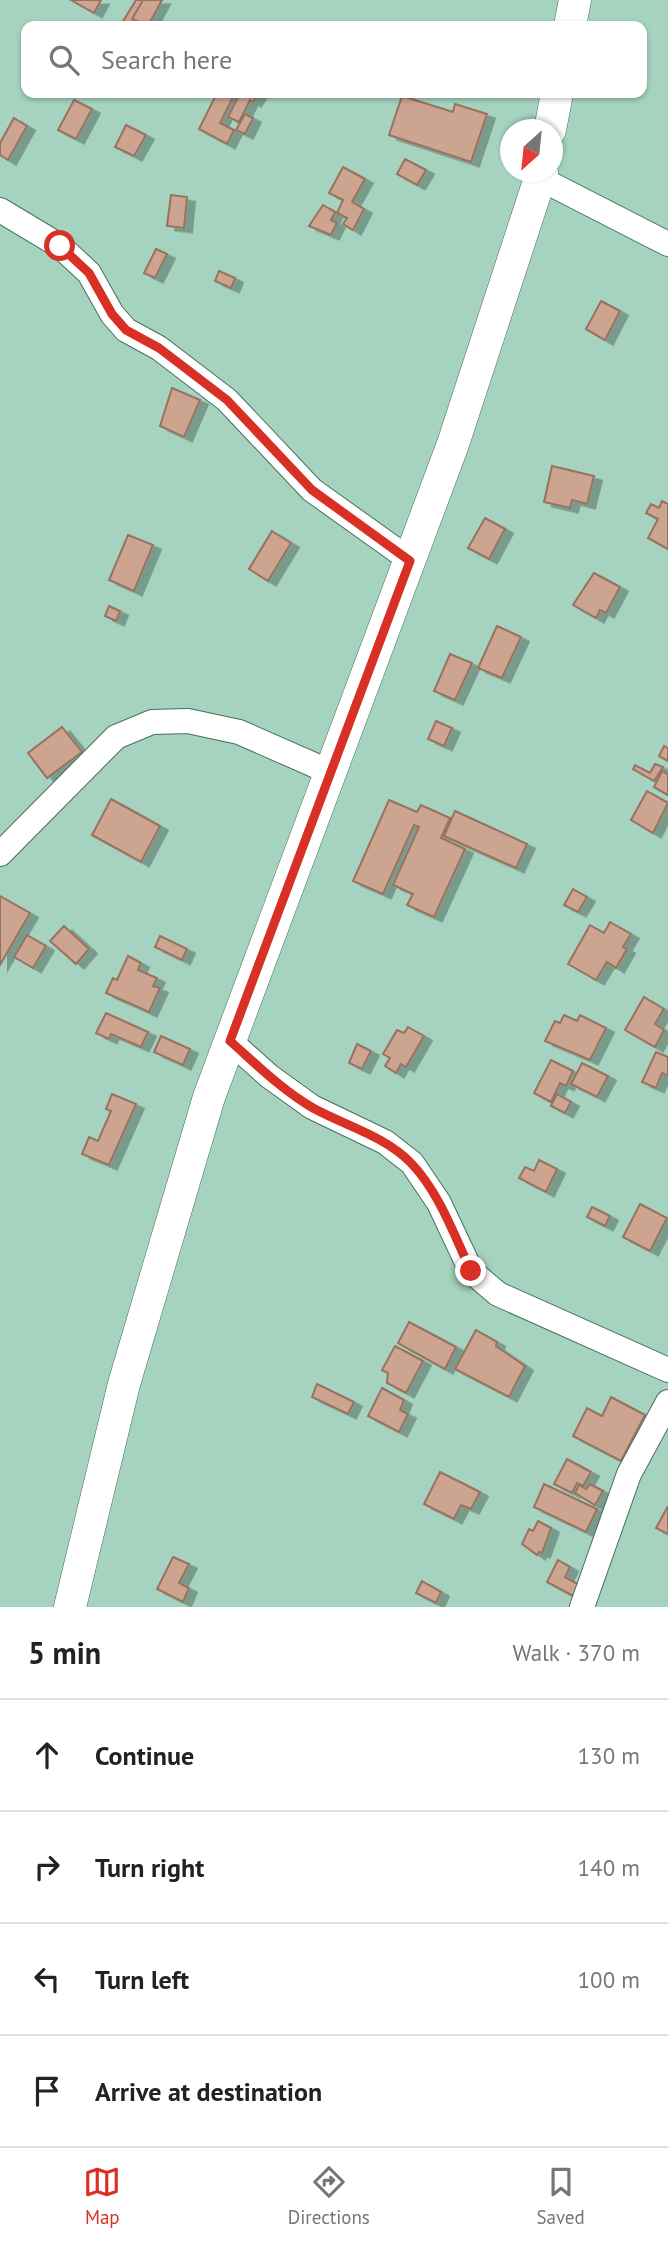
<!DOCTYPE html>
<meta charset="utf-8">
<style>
:root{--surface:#fff;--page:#f6f6f6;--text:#222;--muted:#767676;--line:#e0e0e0;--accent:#d93025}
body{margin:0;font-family:"PT Sans",sans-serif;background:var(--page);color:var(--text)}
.compass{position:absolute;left:500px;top:119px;width:63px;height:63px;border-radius:50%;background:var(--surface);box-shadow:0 2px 5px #0004;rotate:207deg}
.stop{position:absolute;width:21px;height:21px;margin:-16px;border:5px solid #d93025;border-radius:50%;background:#fff}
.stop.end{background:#d93025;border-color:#fff;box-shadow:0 2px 7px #0008}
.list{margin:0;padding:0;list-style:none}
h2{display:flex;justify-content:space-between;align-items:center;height:91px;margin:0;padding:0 28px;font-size:30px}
h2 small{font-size:23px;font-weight:400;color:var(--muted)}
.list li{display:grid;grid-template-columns:46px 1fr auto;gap:21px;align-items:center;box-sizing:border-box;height:112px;padding:0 28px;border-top:2px solid var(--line)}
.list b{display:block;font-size:26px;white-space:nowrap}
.list em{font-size:23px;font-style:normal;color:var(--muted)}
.icon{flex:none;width:38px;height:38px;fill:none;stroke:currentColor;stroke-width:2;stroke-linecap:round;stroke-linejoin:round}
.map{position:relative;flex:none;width:668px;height:1607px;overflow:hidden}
.search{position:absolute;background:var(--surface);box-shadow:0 2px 5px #0004;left:21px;right:21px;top:21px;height:77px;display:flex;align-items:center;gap:18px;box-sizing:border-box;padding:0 24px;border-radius:14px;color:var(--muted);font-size:26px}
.sheet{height:539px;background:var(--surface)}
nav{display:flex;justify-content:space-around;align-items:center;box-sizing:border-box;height:98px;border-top:2px solid var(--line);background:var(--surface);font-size:19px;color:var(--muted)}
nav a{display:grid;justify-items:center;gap:4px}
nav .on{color:var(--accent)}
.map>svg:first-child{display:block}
.building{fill:#cca490;stroke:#987260;stroke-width:2;filter:url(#shadow)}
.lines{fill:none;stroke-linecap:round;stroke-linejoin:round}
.minor-casing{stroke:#45705f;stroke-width:26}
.major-casing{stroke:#45705f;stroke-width:33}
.minor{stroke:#fff;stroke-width:24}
.major{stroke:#fff;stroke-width:32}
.route{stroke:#d93025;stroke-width:9}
</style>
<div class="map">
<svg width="668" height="1607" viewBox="0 0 668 1607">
<defs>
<filter id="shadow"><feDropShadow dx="8" dy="4.5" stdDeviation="0" flood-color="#0004"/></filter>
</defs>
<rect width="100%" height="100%" fill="#a5d3bf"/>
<g class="building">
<polygon points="71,0 101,0 94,13"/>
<polygon points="136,0 162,0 147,26 122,23"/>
<polygon points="143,0 162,0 148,26 132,19"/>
<polygon points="217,93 259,93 253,102 250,100 239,122 228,117 239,95 235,93 220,123 234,130 227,144 199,129"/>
<polygon points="402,96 453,112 455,104 487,114 471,162 389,135"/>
<polygon points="74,100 92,109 76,139 58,130"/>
<polygon points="245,114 253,118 245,134 236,130"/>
<polygon points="14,118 27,126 8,160 0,155 0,143"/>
<polygon points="126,125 146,135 134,156 115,147"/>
<polygon points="405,159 426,170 417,185 397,174"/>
<polygon points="343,167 365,179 352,202 364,209 353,230 343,224 347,218 337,213 343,200 329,193"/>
<polygon points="171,195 187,197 184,228 167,226"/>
<polygon points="323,205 335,212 331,220 337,223 331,235 309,226"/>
<polygon points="156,249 167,254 155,278 144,273"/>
<polygon points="219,271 235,278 231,288 215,281"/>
<polygon points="601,301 620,311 605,340 586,329"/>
<polygon points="172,388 200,400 184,437 160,426"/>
<polygon points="552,466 594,476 587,504 572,500 570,508 544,502"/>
<polygon points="662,501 668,504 668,549 648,538 658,519 646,513 651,504 659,508"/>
<polygon points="485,518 505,529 489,559 468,548"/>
<polygon points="272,531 291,543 268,581 249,569"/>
<polygon points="128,535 153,545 134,591 109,580"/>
<polygon points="594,573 620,587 606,613 600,610 596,618 573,605"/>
<polygon points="109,606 120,611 116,621 105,616"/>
<polygon points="497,626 521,637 502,678 478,668"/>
<polygon points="450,654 472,663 455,700 434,691"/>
<polygon points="436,721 452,728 444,746 428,739"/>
<polygon points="62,727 82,752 47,778 28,753"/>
<polygon points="664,746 668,748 668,761 659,756"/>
<polygon points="655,764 663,767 654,781 633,769 635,765 650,773"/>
<polygon points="662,771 668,774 668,795 654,787"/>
<polygon points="647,791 668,803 653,833 631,820"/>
<polygon points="111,799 160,826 141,862 92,835"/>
<polygon points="389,800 417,812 421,805 450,818 441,838 465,849 434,917 407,905 413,894 393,885 419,827 414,825 383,894 353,881"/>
<polygon points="455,811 527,844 516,868 444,836"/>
<polygon points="573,889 587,897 578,912 564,905"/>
<polygon points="0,896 30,913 0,965"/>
<polygon points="610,922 631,934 623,947 627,949 616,968 607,962 596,980 568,964 590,925 604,933"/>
<polygon points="64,926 89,949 76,964 50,941"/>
<polygon points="27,935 46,946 33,968 14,957"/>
<polygon points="160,936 187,949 182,960 155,947"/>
<polygon points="128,956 141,963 138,970 157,978 153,986 160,988 149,1012 106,993 113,978 117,980"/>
<polygon points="644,997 664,1009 655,1024 664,1030 655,1047 625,1030"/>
<polygon points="106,1013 148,1032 141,1047 111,1034 109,1039 96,1033"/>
<polygon points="564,1015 577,1021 580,1015 606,1028 590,1060 545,1041 555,1021 560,1023"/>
<polygon points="408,1027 424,1036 406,1067 401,1064 396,1073 385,1066 390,1058 383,1054 397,1030 404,1033"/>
<polygon points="161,1036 190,1049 183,1065 154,1052"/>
<polygon points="357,1044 371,1051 362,1069 349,1063"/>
<polygon points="656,1052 668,1057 668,1076 662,1073 656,1088 642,1082"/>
<polygon points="551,1060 573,1071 566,1086 560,1083 551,1102 534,1093"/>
<polygon points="582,1063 608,1076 597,1097 571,1084"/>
<polygon points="112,1094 136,1104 109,1165 82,1154 89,1137 98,1141 111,1111 106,1109"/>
<polygon points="557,1094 571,1102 565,1113 551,1106"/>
<polygon points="539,1160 557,1169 546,1192 519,1178 525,1167 534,1171"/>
<polygon points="640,1204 667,1218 650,1251 623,1237"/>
<polygon points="592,1207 610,1216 605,1226 587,1217"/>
<polygon points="409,1322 456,1347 445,1369 398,1343"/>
<polygon points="476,1330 497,1342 496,1346 525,1366 509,1397 455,1369"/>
<polygon points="395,1346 423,1361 406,1393 387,1383 388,1373 382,1370"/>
<polygon points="317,1384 354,1402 348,1414 312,1397"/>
<polygon points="382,1388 404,1400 400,1410 408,1414 399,1432 368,1416"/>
<polygon points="611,1397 645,1415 621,1461 573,1436 587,1408 602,1416"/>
<polygon points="567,1459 591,1472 583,1486 577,1483 572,1493 554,1484"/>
<polygon points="440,1472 480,1492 471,1509 461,1505 454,1519 424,1504"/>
<polygon points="544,1484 597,1509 586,1532 534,1507"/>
<polygon points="590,1484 603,1491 595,1505 575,1493 579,1485 586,1489"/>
<polygon points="668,1506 668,1534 656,1528"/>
<polygon points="538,1521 551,1528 542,1553 539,1552 537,1555 522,1544 529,1529 533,1531"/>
<polygon points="173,1557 189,1564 179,1583 189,1588 183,1602 157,1589"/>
<polygon points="558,1560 570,1567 565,1577 583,1587 577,1598 547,1582"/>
<polygon points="422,1581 441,1592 436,1603 416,1593"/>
</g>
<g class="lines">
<g class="minor-casing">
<g id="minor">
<polyline points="541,179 668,244"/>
<polyline points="0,210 60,246 89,273 112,314 126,330 159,348 227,400 312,490 410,560"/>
<polyline points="0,854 116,737 152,722 188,721 239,732 330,772"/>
<polyline points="230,1041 269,1076 312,1107 385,1142 412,1163 439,1203 471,1271 498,1294 668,1370"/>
<polyline points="582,1607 629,1474 668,1402"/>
</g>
</g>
<g class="major-casing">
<g id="major">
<polyline points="570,26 575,0"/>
<polyline points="550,130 557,93"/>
<polyline points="70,1607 124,1384 209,1097 453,444 542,172"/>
</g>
</g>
<use href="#minor" class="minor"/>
<use href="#major" class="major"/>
</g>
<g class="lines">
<path class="route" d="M60,246L89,273L112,314L126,330L159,348L227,400L312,490L410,561L230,1041C256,1064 282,1090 313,1108C346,1126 385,1136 411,1163C439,1192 454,1235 471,1271"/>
</g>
</svg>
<svg class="compass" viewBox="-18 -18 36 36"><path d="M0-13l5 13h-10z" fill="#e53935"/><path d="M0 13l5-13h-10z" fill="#767676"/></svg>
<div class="stop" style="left:60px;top:246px"></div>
<div class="stop end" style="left:471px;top:1271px"></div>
<div class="search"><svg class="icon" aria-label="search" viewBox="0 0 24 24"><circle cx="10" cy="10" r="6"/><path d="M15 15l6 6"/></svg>Search here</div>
</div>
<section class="sheet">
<h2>5 min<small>Walk · 370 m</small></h2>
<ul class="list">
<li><svg class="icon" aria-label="ahead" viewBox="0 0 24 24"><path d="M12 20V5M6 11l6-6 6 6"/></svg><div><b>Continue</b></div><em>130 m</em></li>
<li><svg class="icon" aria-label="right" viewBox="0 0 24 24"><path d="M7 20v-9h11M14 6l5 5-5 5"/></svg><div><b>Turn right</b></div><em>140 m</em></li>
<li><svg class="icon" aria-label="left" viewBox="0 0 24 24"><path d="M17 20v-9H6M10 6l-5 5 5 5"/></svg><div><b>Turn left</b></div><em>100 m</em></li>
<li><svg class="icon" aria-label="arrive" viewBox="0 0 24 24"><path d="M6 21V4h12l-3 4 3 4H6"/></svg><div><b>Arrive at destination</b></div></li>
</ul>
</section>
<nav>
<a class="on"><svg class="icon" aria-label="map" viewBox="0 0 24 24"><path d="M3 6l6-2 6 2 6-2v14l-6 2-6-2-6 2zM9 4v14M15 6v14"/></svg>Map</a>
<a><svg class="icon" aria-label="directions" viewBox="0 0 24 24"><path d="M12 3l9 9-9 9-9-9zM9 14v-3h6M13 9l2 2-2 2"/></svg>Directions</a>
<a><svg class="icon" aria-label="saved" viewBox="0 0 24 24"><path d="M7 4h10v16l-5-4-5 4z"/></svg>Saved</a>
</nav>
